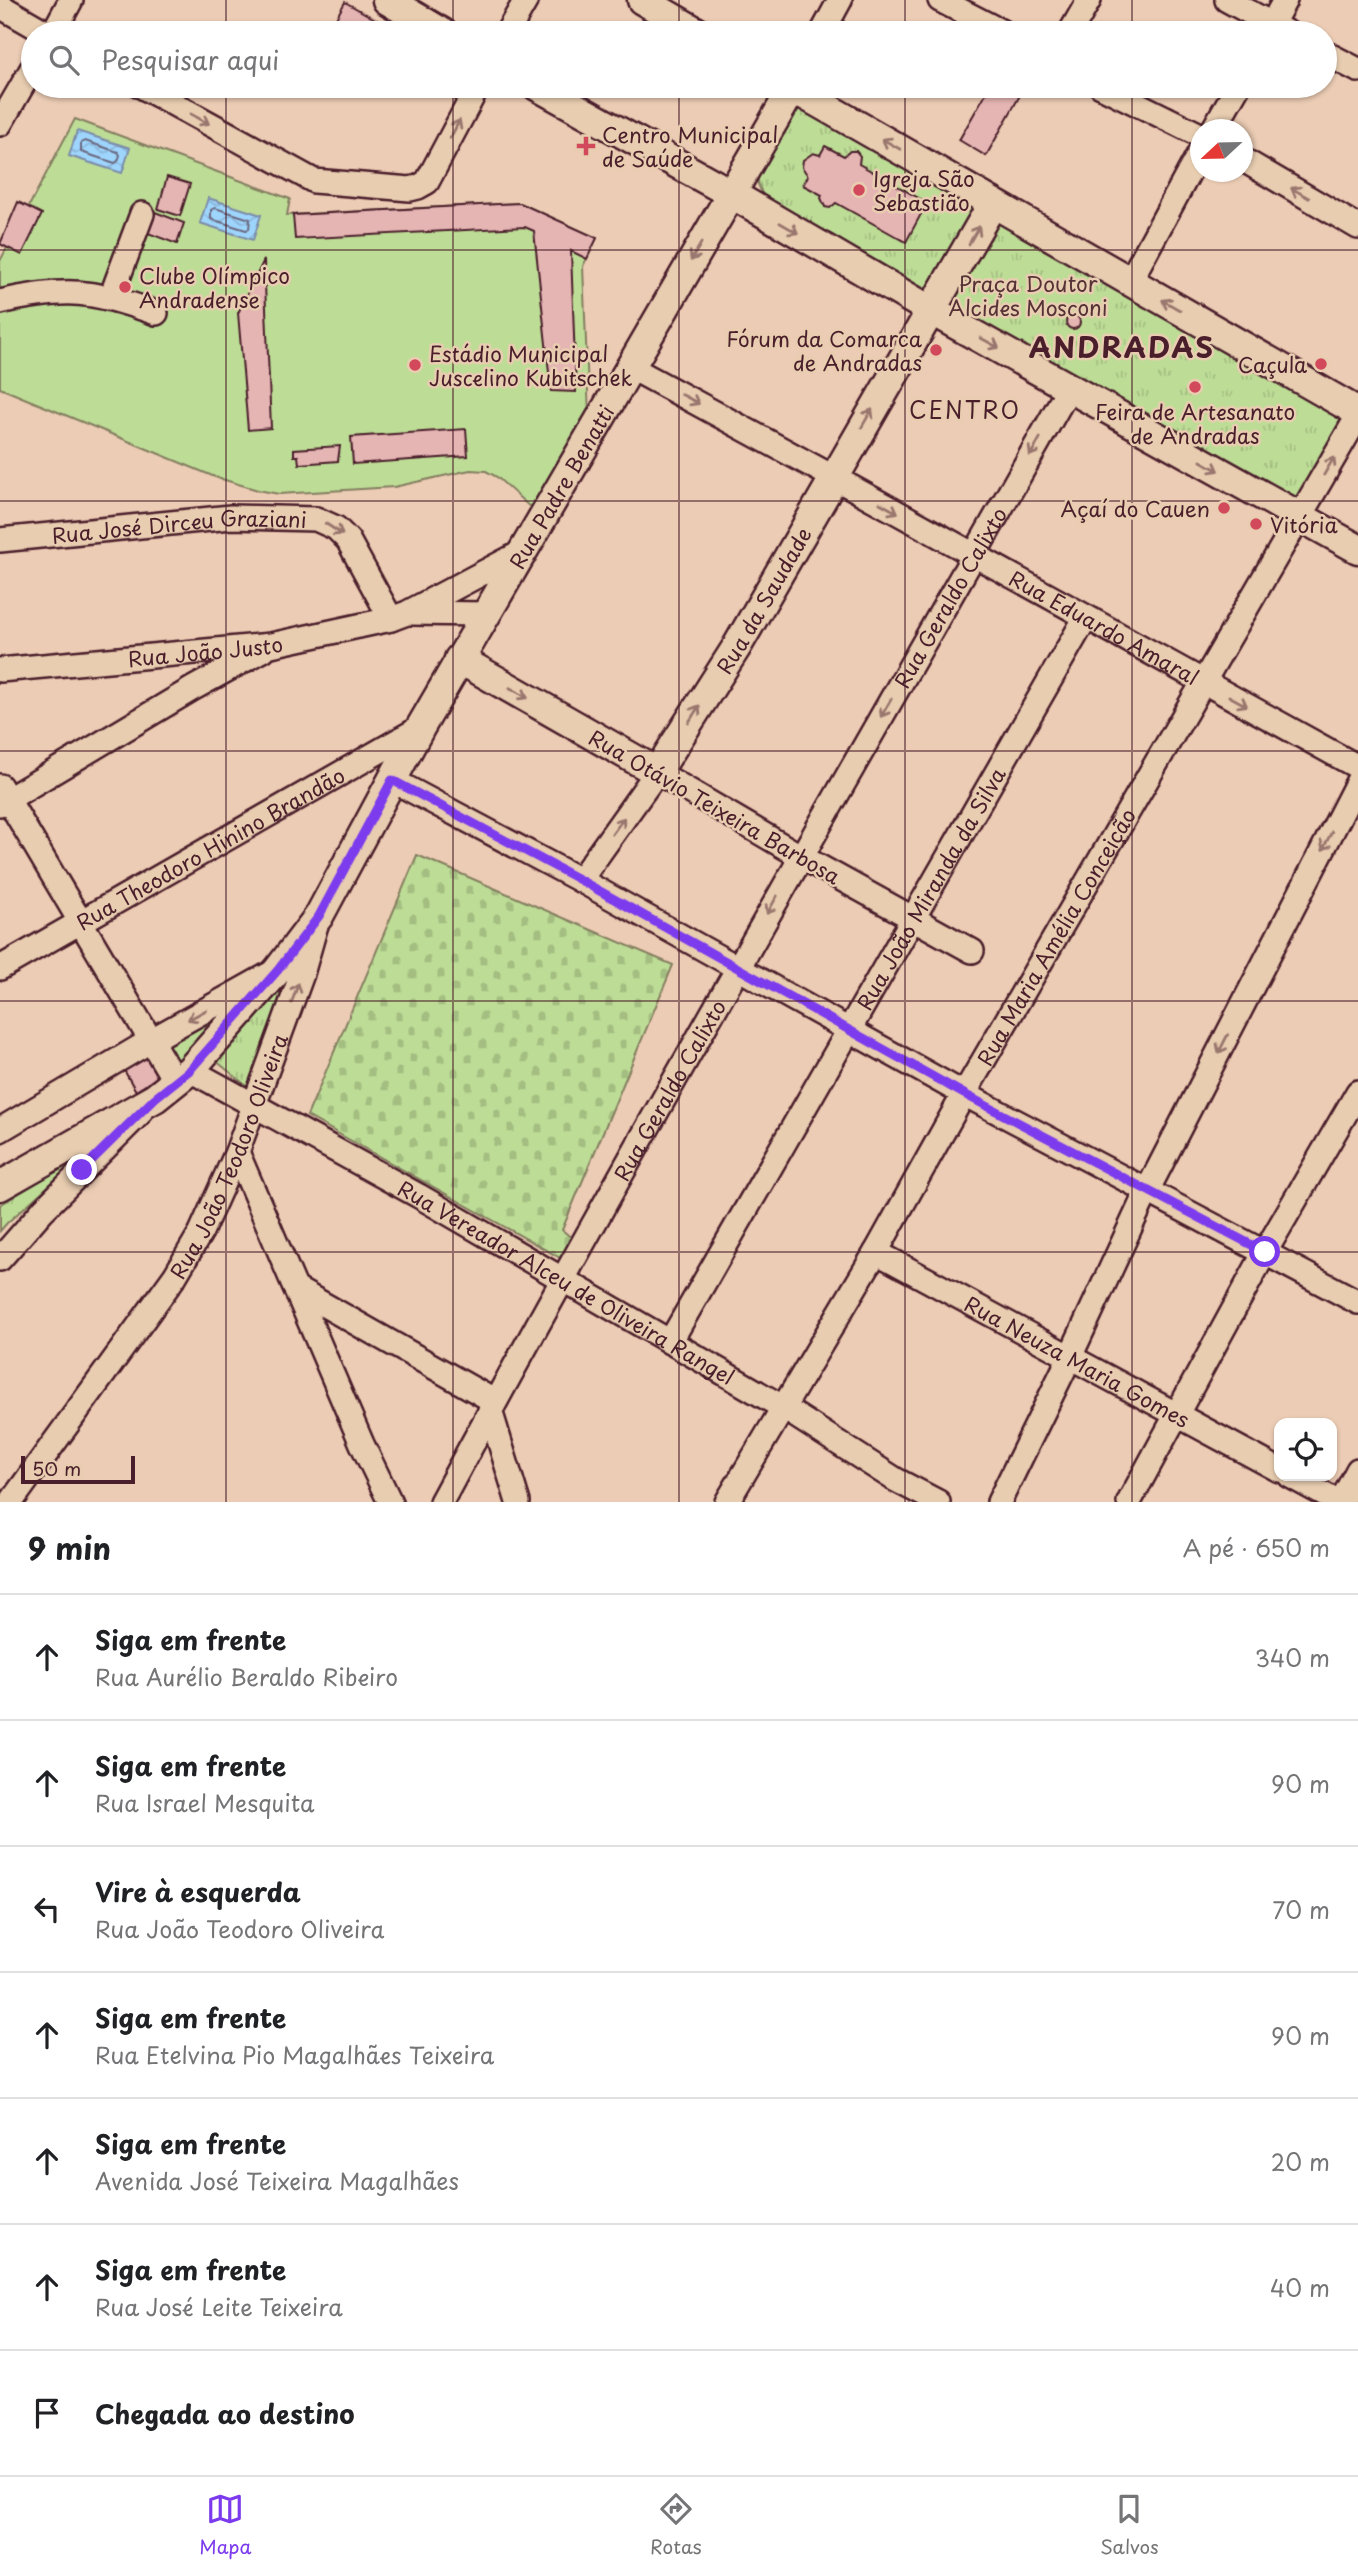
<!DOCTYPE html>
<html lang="pt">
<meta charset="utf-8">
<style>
:root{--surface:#fff;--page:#f2f2f2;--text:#202124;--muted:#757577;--line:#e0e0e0;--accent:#7c3aed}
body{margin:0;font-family:"Playpen Sans",sans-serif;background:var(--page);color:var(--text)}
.controls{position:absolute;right:21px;bottom:21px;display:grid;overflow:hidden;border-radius:14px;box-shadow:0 2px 5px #0004}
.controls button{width:63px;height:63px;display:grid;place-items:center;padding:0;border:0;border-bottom:2px solid var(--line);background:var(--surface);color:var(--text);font:35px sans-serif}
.compass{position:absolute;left:1190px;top:119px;width:63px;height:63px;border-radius:50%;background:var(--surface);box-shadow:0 2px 5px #0004;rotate:248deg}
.scale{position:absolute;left:21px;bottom:18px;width:114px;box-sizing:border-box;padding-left:7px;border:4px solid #4a1f2b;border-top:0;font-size:19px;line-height:24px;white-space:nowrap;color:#4a1f2b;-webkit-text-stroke:5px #e8cdb0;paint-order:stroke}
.stop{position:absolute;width:21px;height:21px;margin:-16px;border:5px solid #7c3aed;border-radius:50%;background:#fff}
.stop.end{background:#7c3aed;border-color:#fff;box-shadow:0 2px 7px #0008}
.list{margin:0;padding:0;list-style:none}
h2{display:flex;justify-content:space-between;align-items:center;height:91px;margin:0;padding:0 28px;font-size:30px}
h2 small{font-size:23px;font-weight:400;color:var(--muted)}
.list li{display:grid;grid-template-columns:46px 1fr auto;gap:21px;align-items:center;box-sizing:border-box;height:126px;padding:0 28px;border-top:2px solid var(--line)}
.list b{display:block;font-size:26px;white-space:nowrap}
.list p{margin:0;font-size:23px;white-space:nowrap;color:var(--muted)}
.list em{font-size:23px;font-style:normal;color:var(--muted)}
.icon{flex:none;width:38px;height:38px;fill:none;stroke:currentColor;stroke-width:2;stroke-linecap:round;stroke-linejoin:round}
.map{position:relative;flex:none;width:1358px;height:1502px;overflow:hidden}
.search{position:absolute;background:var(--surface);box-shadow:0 2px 5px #0004;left:21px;right:21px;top:21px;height:77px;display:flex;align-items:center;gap:18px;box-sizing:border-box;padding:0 24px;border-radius:38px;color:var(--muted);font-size:26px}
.sheet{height:973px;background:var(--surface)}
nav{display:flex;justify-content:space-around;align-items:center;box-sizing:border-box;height:98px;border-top:2px solid var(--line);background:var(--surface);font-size:19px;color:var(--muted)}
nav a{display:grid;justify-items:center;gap:4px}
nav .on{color:var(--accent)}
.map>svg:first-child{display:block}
.green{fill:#bddd96;stroke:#847e60;stroke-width:2}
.cemetery{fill:url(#cemetery-stones);stroke:#847e60;stroke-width:2}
.park{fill:url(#park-tufts);stroke:#847e60;stroke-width:2}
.water{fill:url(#water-waves);stroke:#7c8ca9;stroke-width:2}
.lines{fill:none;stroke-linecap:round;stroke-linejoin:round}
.shore{stroke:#6c687f;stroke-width:2}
.building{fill:#e5b5b3;stroke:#4a1f2b;stroke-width:2}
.minor-casing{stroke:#4a1f2b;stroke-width:28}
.major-casing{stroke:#4a1f2b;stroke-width:33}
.minor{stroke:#e8cdb0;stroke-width:23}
.major{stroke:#e8cdb0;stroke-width:28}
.oneway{stroke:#99766e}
.route{stroke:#7c3aed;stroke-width:9}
.grid{fill:none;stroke:#4a1f2b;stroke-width:2;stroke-opacity:0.55}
.poi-dot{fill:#d1495b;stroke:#e8cdb0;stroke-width:2.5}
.labels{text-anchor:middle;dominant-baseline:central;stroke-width:5;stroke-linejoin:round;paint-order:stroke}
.poi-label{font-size:21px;fill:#4a1f2b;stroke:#e8cdb0;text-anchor:start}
.park-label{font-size:21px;fill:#563236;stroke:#e8cdb0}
.street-label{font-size:21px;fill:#4a1f2b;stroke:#e8cdb0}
.neighbourhood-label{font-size:23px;letter-spacing:2px;fill:#4a1f2b;stroke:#e8cdb0}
.district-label{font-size:28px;font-weight:bold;letter-spacing:2px;fill:#4a1f2b;stroke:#e8cdb0}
</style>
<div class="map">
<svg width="1358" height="1502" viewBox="0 0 1358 1502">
<defs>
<pattern id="cemetery-stones" width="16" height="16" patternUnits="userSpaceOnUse" patternTransform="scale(1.75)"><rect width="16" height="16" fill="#bddd96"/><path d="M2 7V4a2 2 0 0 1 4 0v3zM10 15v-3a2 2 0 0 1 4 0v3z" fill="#a4bd81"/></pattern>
<pattern id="park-tufts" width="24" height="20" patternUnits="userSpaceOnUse" patternTransform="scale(1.75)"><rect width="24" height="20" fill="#bddd96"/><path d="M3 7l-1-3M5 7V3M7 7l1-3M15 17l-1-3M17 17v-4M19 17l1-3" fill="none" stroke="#a4bd81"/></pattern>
<pattern id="water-waves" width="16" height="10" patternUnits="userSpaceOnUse" patternTransform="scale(1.75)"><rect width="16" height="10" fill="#9ed5fd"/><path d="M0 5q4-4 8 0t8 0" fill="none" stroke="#8ab6d9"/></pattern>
</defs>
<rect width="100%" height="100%" fill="#ecccb4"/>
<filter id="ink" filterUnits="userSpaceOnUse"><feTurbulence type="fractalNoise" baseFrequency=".0143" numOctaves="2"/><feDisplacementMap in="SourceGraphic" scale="14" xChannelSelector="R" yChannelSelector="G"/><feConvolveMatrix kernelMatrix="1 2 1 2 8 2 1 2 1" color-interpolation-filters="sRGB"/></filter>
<g filter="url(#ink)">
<polygon class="green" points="75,119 290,199 287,215 520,203 597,238 583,266 589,417 532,509 497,477 486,471 470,470 394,487 279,494 258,490 215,477 0,388 0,261"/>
<polygon class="cemetery" points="417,855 673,965 562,1230 573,1239 562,1259 307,1116"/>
<g class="park">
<polygon points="798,104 977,209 928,295 765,200 758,184 758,173"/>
<polygon points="995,219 1342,417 1294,503 945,305"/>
<polygon points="285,980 249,1088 215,1060 241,1035"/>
<polygon points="247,991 192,1049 174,1063 164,1042"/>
<polygon points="84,1154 7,1223 0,1231 0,1205"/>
</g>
<g class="water">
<polygon points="77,131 130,148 122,173 69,156"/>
<polygon points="208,198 261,215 253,240 200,223"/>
</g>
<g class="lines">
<g class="shore">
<polygon points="85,141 118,152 120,155 118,161 115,163 81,152 81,143"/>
<polygon points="215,208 250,219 249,229 246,230 211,219 211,210"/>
</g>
</g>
<g class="building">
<polygon points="345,2 389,27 386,33 328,33"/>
<polygon points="990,86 1015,86 1023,90 986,156 959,140"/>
<polygon points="825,146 844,156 850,151 856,151 860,156 859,164 927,203 906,242 836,203 830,208 825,207 821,198 822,195 803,185 808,176 802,167 803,160 813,153 820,155"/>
<polygon points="167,177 190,184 180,216 158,209"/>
<polygon points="18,202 42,214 22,255 0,244"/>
<polygon points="520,203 597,238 587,259 571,251 576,392 551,391 534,231 525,227 295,239 293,215"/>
<polygon points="155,212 184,223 177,244 148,233"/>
<polygon points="264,260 271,428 248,430 238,313"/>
<circle cx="1073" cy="322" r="7"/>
<polygon points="466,429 468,456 353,464 351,437"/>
<polygon points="340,446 338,461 299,464 298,456 294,456 294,449"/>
<polygon points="148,1055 161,1075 136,1091 124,1070"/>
</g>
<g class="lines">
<g class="minor-casing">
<g id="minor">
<polyline points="940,0 1004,33"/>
<polyline points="1227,0 1288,33"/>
<polyline points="0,6 47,33"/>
<polyline points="53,33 71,0"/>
<polyline points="507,33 526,0"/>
<polyline points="822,33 840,0"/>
<polyline points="1070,33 1089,0"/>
<polyline points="1267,33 1285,0"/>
<polyline points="1325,53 1358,70"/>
<polyline points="141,86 314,181 410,189 418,187 427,182 478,86"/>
<polyline points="1101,86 1200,135"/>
<polyline points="0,124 33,67"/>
<polyline points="1213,130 1238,86"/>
<polyline points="1242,159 1358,227"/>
<polyline points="1130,281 1200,152"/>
<polyline points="111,297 142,214"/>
<path d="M0,302C67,287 92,290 156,313"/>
<path id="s1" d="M630,367L833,477L1358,767"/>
<path id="s2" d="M0,540L231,517L316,519L336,528L348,540L391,619"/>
<polyline points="410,613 486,614"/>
<path id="s3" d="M0,670L271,645L391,619L407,613L524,551"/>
<polyline points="392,780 580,880 964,1094 1358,1302"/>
<polyline points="0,786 176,1083"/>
<polyline points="0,804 192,689 263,650"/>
<polyline points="580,880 657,772 800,856 972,951"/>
<path id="s4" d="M0,968L420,728"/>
<path id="s5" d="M190,1070L419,1196L784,1408L896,1480L938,1502"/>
<polyline points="0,1130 150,1041 268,975"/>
<polyline points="237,1152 362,1444 390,1502"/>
<path id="s6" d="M876,1252L1279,1470"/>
<polyline points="0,1259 43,1210 140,1113"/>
<polyline points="298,1290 494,1401"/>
<path id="s7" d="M670,1342L1086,617"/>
<polyline points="490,1410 518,1502"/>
<polyline points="1290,1476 1338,1502"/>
<path id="s8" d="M11,1502L175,1276L201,1232L237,1152L302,974L316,925"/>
<path id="s9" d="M441,1502C643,1127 859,759 1069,388"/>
<path id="s10" d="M727,1502L876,1252L964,1094L1358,416"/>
<polyline points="999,1502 1070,1357 1147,1191 1358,781"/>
<polyline points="1129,1502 1265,1252 1358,1092"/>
<polyline points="1341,1502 1358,1470"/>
</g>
</g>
<g class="major-casing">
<g id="major">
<polyline points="387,0 443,33"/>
<polyline points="642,0 699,33"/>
<polyline points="537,86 730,193 930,310 1358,549"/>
<polyline points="789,86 1358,412"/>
<path id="s11" d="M459,659L657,772L736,648L993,203"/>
<path id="s12" d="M0,1186L155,1098L190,1070L278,970L319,916L420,728L793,88"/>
</g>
</g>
<use href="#minor" class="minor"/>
<use href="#major" class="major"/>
</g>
<defs><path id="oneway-shaft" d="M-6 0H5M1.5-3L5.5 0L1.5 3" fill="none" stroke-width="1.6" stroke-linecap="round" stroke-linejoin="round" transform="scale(1.75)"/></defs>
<g class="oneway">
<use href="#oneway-shaft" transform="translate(200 119) rotate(29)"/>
<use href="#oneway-shaft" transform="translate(455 129) rotate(-62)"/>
<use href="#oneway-shaft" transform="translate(891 144) rotate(-150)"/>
<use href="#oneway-shaft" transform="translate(1300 193) rotate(-150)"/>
<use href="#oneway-shaft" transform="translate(789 228) rotate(30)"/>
<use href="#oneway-shaft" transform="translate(974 235) rotate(-60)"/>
<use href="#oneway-shaft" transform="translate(696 252) rotate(120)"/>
<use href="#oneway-shaft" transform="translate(1171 305) rotate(-150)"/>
<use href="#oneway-shaft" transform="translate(990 343) rotate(29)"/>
<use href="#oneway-shaft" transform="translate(690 399) rotate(28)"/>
<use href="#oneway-shaft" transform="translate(867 418) rotate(-60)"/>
<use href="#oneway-shaft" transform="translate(1035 447) rotate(120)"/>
<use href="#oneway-shaft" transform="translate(1210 466) rotate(29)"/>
<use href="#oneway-shaft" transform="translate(1329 466) rotate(-60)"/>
<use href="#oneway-shaft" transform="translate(889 508) rotate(29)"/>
<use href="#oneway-shaft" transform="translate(334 529) rotate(33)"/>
<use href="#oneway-shaft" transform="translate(519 693) rotate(30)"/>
<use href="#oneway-shaft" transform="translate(1238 701) rotate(29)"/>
<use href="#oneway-shaft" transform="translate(886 708) rotate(120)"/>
<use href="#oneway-shaft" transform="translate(694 714) rotate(-58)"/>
<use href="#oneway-shaft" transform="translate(618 826) rotate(-54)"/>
<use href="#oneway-shaft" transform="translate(1327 841) rotate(117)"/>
<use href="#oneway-shaft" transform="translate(772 905) rotate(120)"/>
<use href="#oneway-shaft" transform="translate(295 993) rotate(-70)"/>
<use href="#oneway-shaft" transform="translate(197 1015) rotate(151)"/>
<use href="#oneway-shaft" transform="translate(1223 1044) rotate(117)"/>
</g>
</g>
<g class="lines" filter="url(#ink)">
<polyline class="route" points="82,1170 155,1098 190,1070 278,970 319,916 392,780 580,880 964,1094 1265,1252"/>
</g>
<path class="grid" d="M226,0V33M453,0V33M679,0V33M905,0V33M1132,0V33M226,86V1502M453,86V1502M679,86V1502M905,86V1502M1132,86V1502M0,250H1358M0,501H1358M0,751H1358M0,1001H1358M0,1252H1358"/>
<g class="poi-dot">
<path d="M582.5 135.5h7v7h7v7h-7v7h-7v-7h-7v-7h7z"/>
<circle cx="859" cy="190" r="7"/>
<circle cx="125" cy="287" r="7"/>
<circle cx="936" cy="350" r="7"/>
<circle cx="1321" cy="364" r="7"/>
<circle cx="415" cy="365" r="7"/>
<circle cx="1195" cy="387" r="7"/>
<circle cx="1224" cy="508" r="7"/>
<circle cx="1256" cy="524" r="7"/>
</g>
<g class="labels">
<g class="poi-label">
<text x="602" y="134">Centro Municipal<tspan x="602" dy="24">de Saúde</tspan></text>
<text x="873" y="178">Igreja São<tspan x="873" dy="24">Sebastião</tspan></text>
<text x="139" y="275">Clube Olímpico<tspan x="139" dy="24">Andradense</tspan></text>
<text x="922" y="338" text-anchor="end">Fórum da Comarca<tspan x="922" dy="24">de Andradas</tspan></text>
<text x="429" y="353">Estádio Municipal<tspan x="429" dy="24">Juscelino Kubitschek</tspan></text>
<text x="1307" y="364" text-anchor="end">Caçula</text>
<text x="1195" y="411" text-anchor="middle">Feira de Artesanato<tspan x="1195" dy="24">de Andradas</tspan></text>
<text x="1210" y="508" text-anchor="end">Açaí do Cauen</text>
<text x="1270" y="524">Vitória</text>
</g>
<g class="park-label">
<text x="1028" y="283">Praça Doutor<tspan x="1028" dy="24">Alcides Mosconi</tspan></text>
</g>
<g class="street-label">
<text stroke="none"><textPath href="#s12" startOffset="917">Rua Padre Benatti</textPath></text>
<text stroke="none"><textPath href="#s2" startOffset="180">Rua José Dirceu Graziani</textPath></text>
<text stroke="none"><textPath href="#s9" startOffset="1038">Rua Geraldo Calixto</textPath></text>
<text stroke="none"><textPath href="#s11" startOffset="430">Rua da Saudade</textPath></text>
<text stroke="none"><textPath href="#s1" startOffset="541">Rua Eduardo Amaral</textPath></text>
<text stroke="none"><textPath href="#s3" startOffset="206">Rua João Justo</textPath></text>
<text transform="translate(715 806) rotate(30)">Rua Otávio Teixeira Barbosa</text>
<text stroke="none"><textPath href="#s4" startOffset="242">Rua Theodoro Hinino Brandão</textPath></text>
<text stroke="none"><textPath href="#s7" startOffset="523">Rua João Miranda da Silva</textPath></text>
<text stroke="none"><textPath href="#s10" startOffset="654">Rua Maria Amélia Conceição</textPath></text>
<text stroke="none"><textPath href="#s9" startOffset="471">Rua Geraldo Calixto</textPath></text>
<text stroke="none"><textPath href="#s8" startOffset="411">Rua João Teodoro Oliveira</textPath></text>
<text stroke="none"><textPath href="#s5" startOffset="432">Rua Vereador Alceu de Oliveira Rangel</textPath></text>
<text stroke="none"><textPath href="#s6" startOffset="229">Rua Neuza Maria Gomes</textPath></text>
</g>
<g class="neighbourhood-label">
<text x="965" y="409">CENTRO</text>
</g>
<g class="district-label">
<text x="1122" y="346">ANDRADAS</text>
</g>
</g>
</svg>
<div class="controls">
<button><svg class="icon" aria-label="locate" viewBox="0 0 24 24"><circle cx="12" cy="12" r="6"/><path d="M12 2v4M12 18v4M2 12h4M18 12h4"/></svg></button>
</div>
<svg class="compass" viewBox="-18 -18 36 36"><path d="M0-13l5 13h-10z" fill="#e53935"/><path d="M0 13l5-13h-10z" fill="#757577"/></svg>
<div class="scale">50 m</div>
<div class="stop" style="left:1265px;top:1252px"></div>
<div class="stop end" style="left:82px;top:1170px"></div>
<div class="search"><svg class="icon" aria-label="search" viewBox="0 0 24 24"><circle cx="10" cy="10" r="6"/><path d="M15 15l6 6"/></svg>Pesquisar aqui</div>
</div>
<section class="sheet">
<h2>9 min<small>A pé · 650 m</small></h2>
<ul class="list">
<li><svg class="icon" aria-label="ahead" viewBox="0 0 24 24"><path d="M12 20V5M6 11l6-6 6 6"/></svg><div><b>Siga em frente</b><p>Rua Aurélio Beraldo Ribeiro</p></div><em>340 m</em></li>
<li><svg class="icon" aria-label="ahead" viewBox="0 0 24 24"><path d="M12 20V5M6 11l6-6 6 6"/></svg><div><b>Siga em frente</b><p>Rua Israel Mesquita</p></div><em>90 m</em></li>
<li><svg class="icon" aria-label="left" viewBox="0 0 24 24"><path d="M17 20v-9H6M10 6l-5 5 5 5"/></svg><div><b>Vire à esquerda</b><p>Rua João Teodoro Oliveira</p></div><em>70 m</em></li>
<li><svg class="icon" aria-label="ahead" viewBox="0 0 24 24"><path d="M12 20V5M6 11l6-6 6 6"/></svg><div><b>Siga em frente</b><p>Rua Etelvina Pio Magalhães Teixeira</p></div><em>90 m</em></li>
<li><svg class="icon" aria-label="ahead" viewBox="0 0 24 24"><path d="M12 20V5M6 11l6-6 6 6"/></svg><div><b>Siga em frente</b><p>Avenida José Teixeira Magalhães</p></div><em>20 m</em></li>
<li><svg class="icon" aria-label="ahead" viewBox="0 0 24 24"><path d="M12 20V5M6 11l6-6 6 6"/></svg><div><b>Siga em frente</b><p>Rua José Leite Teixeira</p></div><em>40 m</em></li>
<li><svg class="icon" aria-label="arrive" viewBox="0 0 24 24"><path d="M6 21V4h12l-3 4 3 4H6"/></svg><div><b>Chegada ao destino</b></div></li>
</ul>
</section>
<nav>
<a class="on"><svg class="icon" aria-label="map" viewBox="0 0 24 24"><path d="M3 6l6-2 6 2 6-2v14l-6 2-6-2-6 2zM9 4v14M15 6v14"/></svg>Mapa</a>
<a><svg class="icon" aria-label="directions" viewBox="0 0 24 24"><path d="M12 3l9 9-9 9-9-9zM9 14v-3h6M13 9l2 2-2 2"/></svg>Rotas</a>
<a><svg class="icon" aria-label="saved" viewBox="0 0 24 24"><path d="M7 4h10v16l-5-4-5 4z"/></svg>Salvos</a>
</nav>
